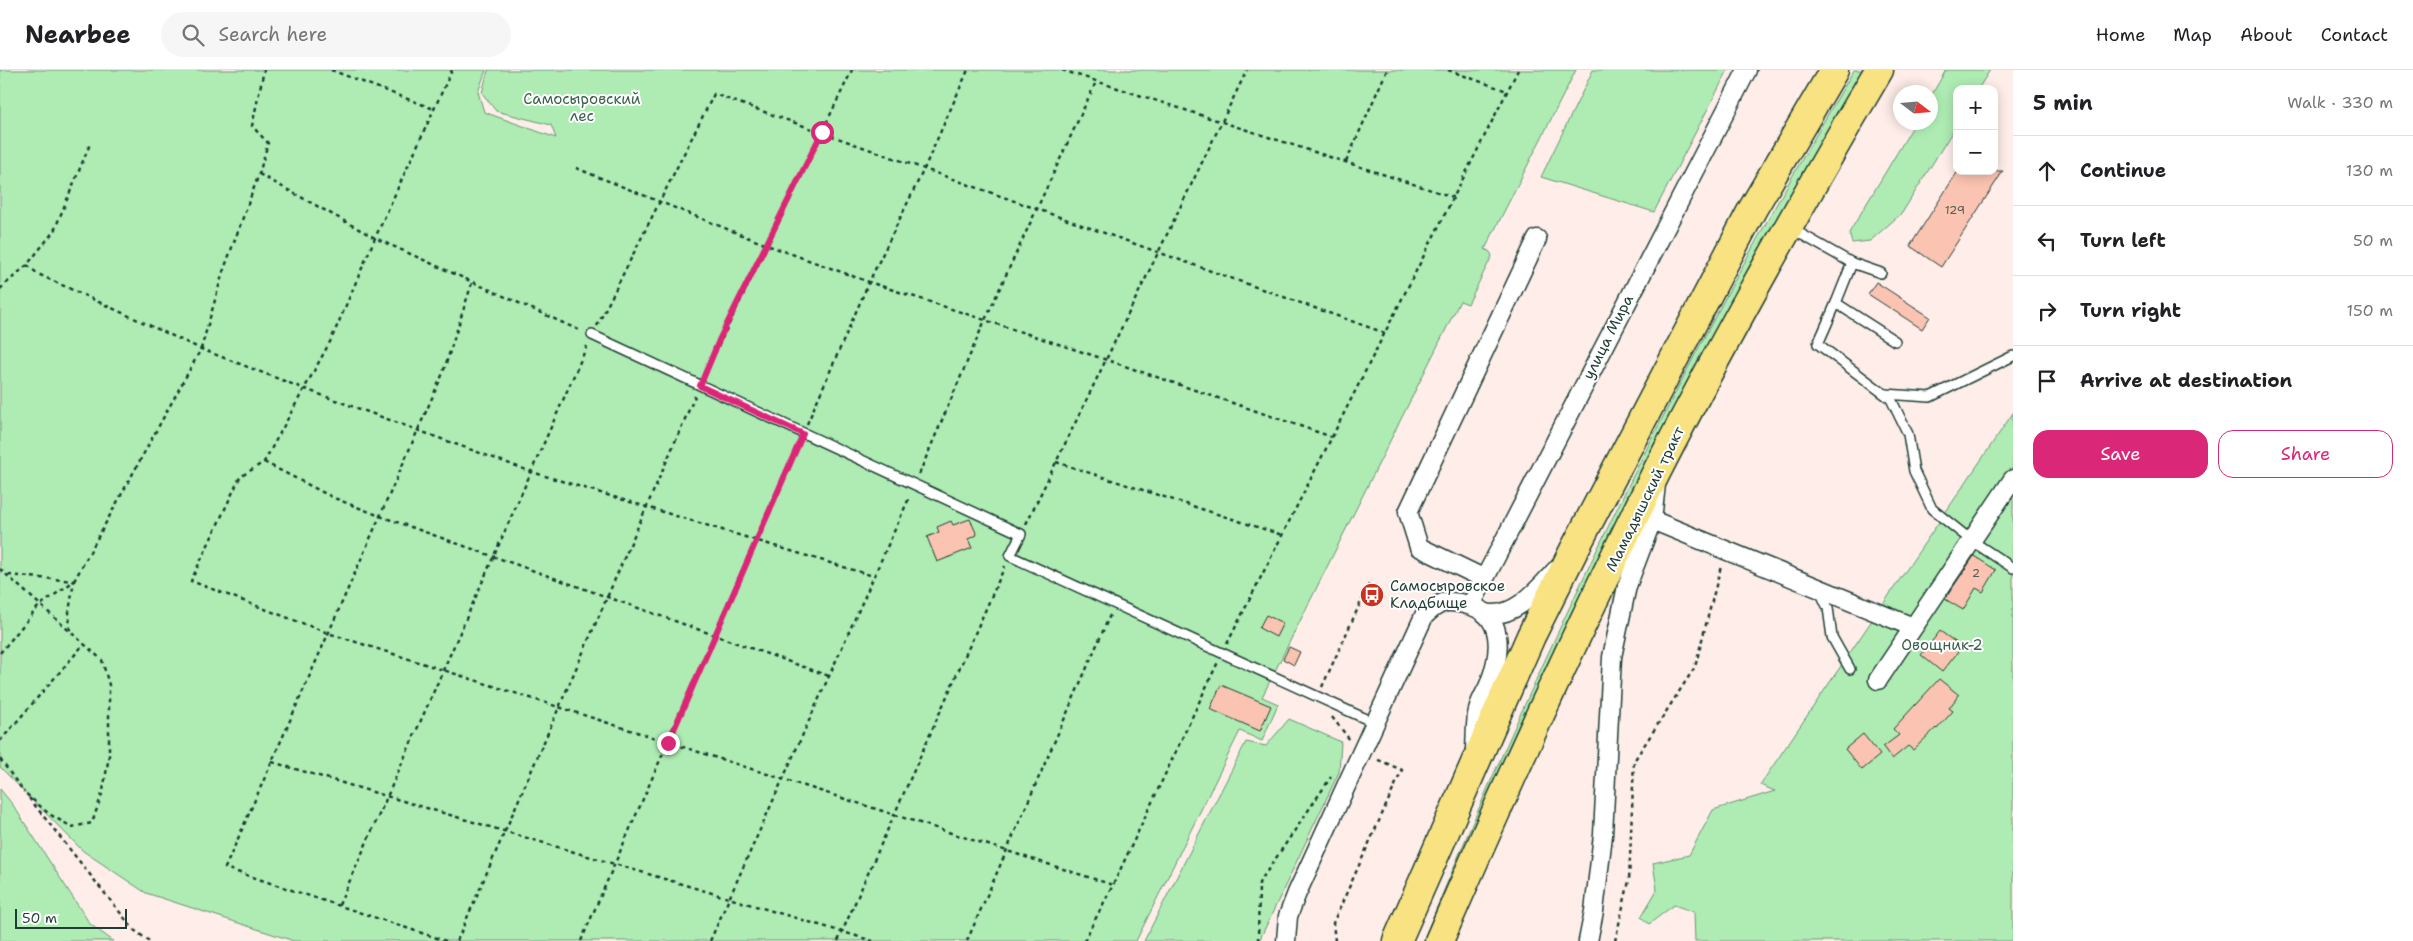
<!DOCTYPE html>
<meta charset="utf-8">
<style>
:root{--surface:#fff;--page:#f6f6f6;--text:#202124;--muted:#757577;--line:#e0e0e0;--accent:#db2777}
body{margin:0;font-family:"Shantell Sans",sans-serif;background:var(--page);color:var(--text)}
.controls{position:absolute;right:15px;top:15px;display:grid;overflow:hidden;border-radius:10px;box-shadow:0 2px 12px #0003}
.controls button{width:45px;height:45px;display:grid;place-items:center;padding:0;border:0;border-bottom:1px solid var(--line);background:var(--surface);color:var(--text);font:25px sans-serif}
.compass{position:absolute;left:1893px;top:15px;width:45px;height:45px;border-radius:50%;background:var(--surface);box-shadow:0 2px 12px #0003;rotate:106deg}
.scale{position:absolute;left:15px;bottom:12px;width:112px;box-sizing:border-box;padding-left:5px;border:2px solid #1f3d34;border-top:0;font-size:14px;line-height:18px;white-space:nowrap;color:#1f3d34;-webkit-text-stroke:4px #fff;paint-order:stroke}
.stop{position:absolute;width:15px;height:15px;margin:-11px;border:4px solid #db2777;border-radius:50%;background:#fff}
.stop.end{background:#db2777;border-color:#fff;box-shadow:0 1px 5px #0008}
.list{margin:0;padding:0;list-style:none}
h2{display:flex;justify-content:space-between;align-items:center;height:65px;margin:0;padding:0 20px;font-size:21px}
h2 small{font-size:16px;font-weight:400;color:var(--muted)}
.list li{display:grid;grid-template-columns:32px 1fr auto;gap:15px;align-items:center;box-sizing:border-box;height:70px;padding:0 20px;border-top:1px solid var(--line)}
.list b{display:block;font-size:19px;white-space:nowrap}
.list em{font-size:16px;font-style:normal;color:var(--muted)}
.actions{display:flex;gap:10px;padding:15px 20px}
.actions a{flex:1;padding:11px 0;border:1px solid var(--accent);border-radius:15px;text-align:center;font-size:18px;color:var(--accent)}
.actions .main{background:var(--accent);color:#fff}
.icon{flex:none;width:28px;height:28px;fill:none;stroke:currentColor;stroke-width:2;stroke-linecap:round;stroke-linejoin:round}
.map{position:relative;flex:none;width:2013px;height:871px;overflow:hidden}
header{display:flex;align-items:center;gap:30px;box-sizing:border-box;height:70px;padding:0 25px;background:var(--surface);border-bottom:1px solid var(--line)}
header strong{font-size:24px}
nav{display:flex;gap:28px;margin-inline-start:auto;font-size:18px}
.search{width:350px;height:45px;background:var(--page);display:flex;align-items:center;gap:12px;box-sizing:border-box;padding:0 18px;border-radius:28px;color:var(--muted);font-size:19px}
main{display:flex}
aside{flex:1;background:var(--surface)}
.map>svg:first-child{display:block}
.green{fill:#aeecb3;stroke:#669474}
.building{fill:#fbc3b1;stroke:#1f3d34}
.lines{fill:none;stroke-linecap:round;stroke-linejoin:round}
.service-casing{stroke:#1f3d34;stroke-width:12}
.minor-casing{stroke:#1f3d34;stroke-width:21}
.primary-casing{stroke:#1f3d34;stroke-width:31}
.path{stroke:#1f3d34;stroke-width:2.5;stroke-dasharray:4 4;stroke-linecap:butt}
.service{stroke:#fff;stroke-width:9}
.minor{stroke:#fff;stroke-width:18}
.primary{stroke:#f8e281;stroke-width:28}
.route{stroke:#db2777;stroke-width:6}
.labels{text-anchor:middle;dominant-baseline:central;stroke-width:4;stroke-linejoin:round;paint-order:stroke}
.number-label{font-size:12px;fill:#565e53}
.park-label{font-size:15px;fill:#3c604d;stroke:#fff}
.street-label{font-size:15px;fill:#1f3d34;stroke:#fff}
.poi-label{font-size:15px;fill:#1f3d34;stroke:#fff;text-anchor:start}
</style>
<header>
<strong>Nearbee</strong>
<div class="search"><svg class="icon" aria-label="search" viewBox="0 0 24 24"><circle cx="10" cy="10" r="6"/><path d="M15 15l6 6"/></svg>Search here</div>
<nav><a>Home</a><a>Map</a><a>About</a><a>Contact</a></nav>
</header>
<main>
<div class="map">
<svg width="2013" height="871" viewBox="0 0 2013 871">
<rect width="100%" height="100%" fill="#feede8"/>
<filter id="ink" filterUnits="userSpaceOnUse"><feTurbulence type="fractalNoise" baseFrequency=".02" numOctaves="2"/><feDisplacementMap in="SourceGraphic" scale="10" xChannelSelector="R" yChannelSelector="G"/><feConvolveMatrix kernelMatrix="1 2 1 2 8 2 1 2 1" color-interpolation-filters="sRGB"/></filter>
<g filter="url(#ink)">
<g class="green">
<polygon points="0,0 486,0 478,22 484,42 556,68 551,55 496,41 482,23 488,0 1576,0 1485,179 1490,182 1492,186 1468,234 1460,231 1262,627 1278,634 1262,671 1240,661 1136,871 294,871 146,823 83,781 0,697"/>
<polygon points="1593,0 1728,0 1654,142 1541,107"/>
<path d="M1854,0H1862L1751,193L1691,307L1431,871H1423C1546,571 1688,279 1854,0Z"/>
<polygon points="1946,0 1990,0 1978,19 1957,19 1957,54 1902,143 1870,171 1852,173 1849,163 1915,53 1930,52 1931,26"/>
<polygon points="2013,343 2013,871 1695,871 1694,842 1674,835 1649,854 1641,847 1657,820 1653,793 1689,785 1713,740 1775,721 1760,715"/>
<polygon points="1289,649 1341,672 1339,702 1259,871 1144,871 1246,672 1266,676"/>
<polygon points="0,719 13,735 90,854 113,871 0,871"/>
</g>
<g class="building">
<polygon points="1958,101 2003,101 1941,197 1910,176"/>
<polygon points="1876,212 1930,247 1922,259 1868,224"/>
<polygon points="970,449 977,465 968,469 972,478 937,492 927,467 939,462 937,457 951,451 953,455"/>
<polygon points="1974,486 1996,500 1983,522 1976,518 1963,540 1945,529"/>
<polygon points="1266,545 1283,553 1276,567 1259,558"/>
<polygon points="1940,561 1962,577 1942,602 1921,585"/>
<polygon points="1289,577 1300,582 1294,595 1283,589"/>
<polygon points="1939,609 1959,625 1949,638 1953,641 1937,659 1936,658 1913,680 1908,676 1892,689 1883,677 1899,665 1893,659"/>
<polygon points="1221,615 1271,636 1260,661 1210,639"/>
<polygon points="1863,664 1880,685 1862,700 1845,679"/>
</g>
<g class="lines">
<g class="service-casing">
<g id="service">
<polyline points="1792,159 1852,193 1881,203"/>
<polyline points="1852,193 1836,233 1895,271"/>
<polyline points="1836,233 1818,274 1891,329 1908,364 1914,401 1932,439 1972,471 2013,498"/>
<polyline points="592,265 1021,464 1010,486 1375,653"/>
<polyline points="1885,324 1930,327 2013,286"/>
<polyline points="1819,519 1828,538 1832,567 1850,599"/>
</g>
</g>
<g class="minor-casing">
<g id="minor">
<polyline points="1652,450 1913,557"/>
<polyline points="1483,508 1419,477 1408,442 1537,169"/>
<polyline points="1471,535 1747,0"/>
<path d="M1485,543C1514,550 1539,518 1556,500"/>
<polyline points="1878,610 2013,409"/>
<path d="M1286,871L1288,846L1297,823L1424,546C1440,531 1446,529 1468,535C1505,544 1501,583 1490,612C1487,621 1480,630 1478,640C1475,652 1476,666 1475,679"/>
<polyline points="1588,871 1594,841 1603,765 1612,587 1627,516 1652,450 1656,414"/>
</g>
</g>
<g class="primary-casing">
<g id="primary">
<polyline points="1397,871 1531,566 1574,480 1752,140 1834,0"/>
<path d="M1439,871C1508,712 1580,554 1658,399C1727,264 1802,131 1879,0"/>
</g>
</g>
<g class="path">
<polyline points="331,0 434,39"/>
<polyline points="452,0 375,168 331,270 264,392 240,407 191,511 328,563 1113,815"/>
<polyline points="1062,0 1453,127"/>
<polyline points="1448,0 1507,21"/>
<polyline points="1346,92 1387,0"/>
<polyline points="576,98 767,175 869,212 1107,290 1332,367"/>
<polyline points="259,104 375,168 581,261"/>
<polyline points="27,195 38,204 201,279 305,319 532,402 873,506"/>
<polyline points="0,219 27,195 54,161 90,74"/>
<polyline points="597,256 714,24 1385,263"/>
<polyline points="704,305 852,0"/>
<polyline points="807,354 869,212 924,99 968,0"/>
<polyline points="264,392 334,428 380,446 829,606"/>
<polyline points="1056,392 1282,465"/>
<polyline points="919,404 985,250 1096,12"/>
<polyline points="1026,454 1247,0"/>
<polyline points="0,499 102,590 109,615 109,686 103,721 92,753 72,757 49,744 24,722"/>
<polyline points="8,505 74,511 69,542 70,562"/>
<polyline points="1227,574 1518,0"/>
<polyline points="0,583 39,536 74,511 201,279 223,202 259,104 268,73 252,56 264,0"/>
<polyline points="1322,617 1369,514"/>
<polyline points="1332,647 1350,670"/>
<polyline points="0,671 84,574"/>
<polyline points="0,689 24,722"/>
<polyline points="272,692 873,871"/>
<polyline points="29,728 134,860 149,871"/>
<polyline points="339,835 587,276"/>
<polyline points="446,871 225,798 443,303 472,213"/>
<polyline points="457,871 695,326"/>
<polyline points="581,871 799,372"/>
<polyline points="710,871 910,426"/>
<polyline points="838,871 1005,496"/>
<polyline points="967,871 1110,545"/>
<polyline points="1084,871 1113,815 1218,592"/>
<polyline points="1258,871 1259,813 1331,707"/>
<polyline points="1335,871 1333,853 1402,700 1376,689"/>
<polyline points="1615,871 1629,811 1634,691 1695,597 1721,496"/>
</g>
<use href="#service" class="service"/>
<use href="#minor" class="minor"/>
<use href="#primary" class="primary"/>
</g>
</g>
<g class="lines" filter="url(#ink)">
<polyline class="route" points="668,673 803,364 700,316 720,268 822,62"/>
</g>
<defs>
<g id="bus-disc" transform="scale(1.25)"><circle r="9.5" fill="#c8321e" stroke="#fff"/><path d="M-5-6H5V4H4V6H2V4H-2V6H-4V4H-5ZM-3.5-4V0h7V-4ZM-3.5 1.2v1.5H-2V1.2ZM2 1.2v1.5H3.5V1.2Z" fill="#fff"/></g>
</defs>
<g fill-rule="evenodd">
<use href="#bus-disc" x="1372" y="525"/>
</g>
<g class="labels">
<g class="number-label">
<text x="1955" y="140">129</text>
<text x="1976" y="503">2</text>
</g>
<g class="park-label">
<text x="582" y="29">Самосыровский<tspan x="582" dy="17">лес</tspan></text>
<text x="1942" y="575">Овощник-2</text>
</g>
<g class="street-label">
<text transform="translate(1608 267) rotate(-63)">улица Мира</text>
<text transform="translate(1645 429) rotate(-64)">Мамадышский тракт</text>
</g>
<g class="poi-label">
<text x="1390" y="516">Самосыровское<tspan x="1390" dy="17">Кладбище</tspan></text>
</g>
</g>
</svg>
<div class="controls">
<button>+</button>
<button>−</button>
</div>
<svg class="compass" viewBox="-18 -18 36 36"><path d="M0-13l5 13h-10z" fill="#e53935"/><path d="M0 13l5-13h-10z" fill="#757577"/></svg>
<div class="scale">50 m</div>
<div class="stop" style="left:822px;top:62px"></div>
<div class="stop end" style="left:668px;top:673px"></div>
</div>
<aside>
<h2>5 min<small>Walk · 330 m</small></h2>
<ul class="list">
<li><svg class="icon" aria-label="ahead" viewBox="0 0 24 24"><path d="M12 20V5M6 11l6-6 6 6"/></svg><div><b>Continue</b></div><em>130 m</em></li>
<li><svg class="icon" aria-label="left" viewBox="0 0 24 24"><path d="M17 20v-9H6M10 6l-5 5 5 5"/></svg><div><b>Turn left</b></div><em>50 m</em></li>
<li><svg class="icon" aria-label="right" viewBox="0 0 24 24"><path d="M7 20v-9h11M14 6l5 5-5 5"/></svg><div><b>Turn right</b></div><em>150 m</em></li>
<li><svg class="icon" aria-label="arrive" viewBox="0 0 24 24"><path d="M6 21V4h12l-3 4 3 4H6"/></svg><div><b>Arrive at destination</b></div></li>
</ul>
<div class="actions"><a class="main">Save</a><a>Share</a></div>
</aside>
</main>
